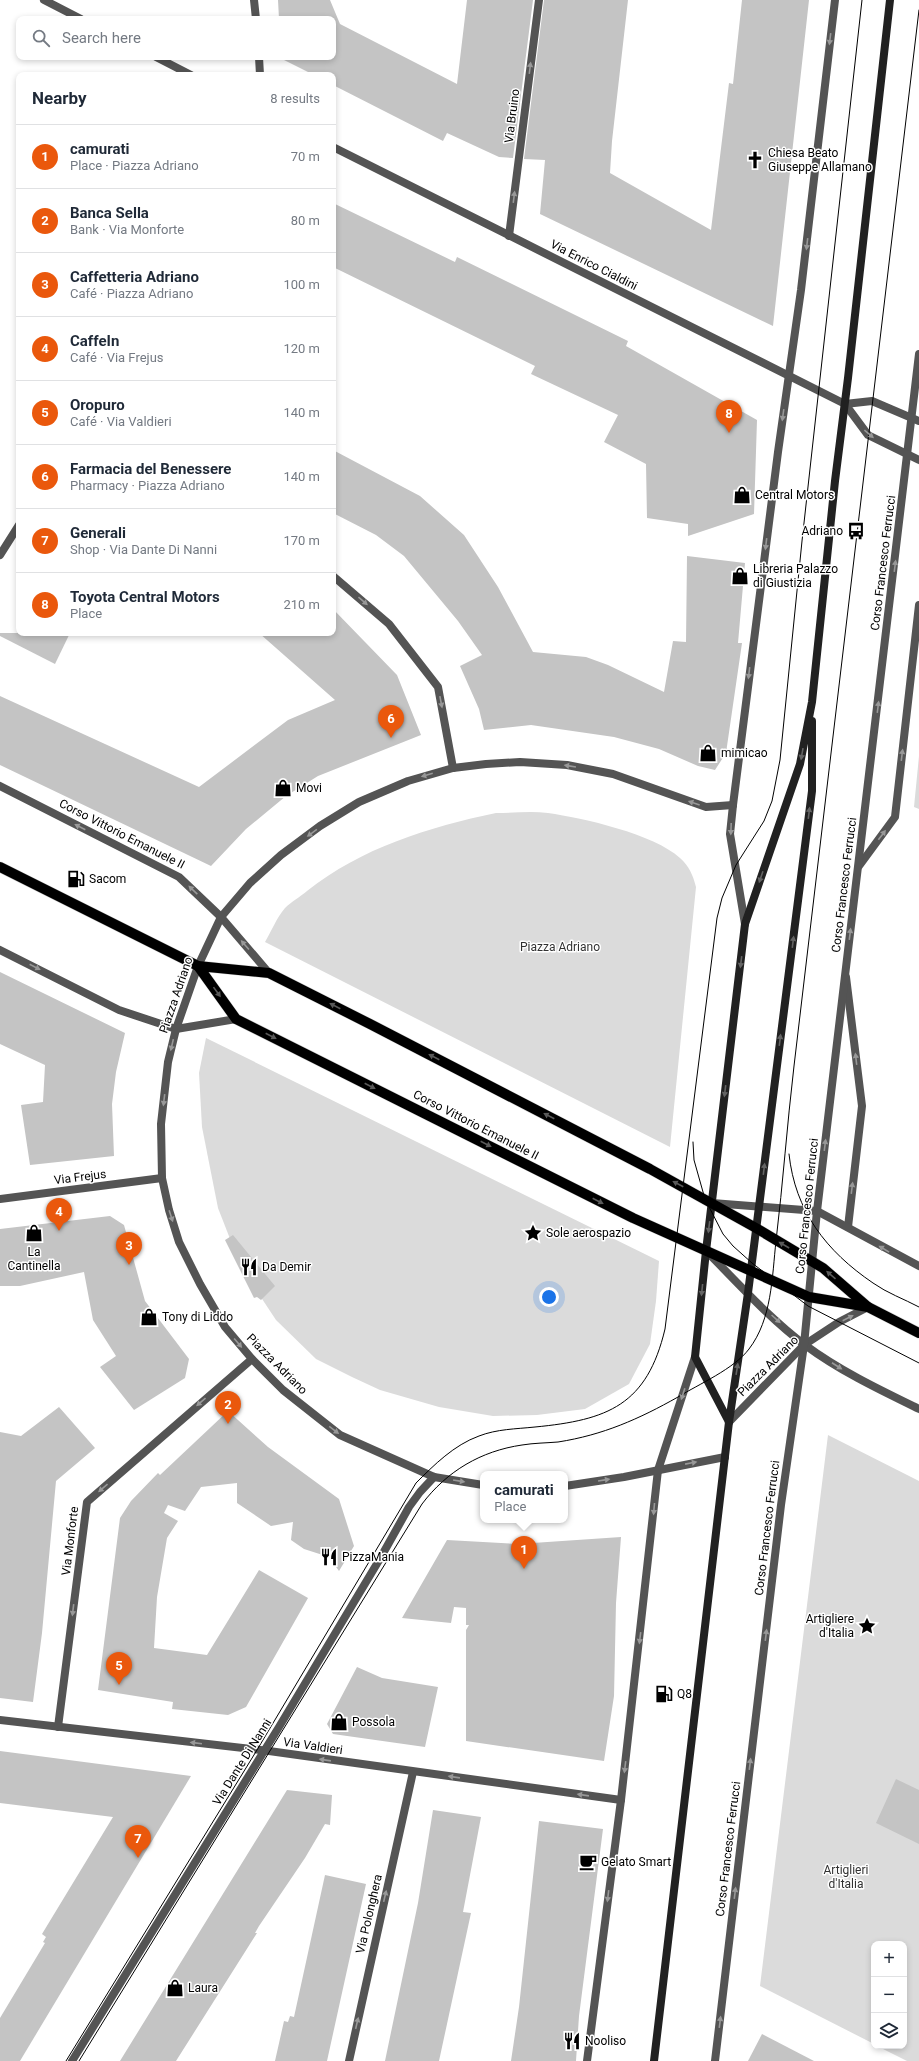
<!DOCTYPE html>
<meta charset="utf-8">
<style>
:root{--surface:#fff;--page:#f6f6f7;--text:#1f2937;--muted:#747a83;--line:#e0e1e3;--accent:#ea580c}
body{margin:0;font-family:Roboto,sans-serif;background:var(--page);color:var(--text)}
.controls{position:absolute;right:12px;bottom:12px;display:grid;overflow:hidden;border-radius:8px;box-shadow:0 2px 6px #0003}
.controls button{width:36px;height:36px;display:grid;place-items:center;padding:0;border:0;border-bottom:1px solid var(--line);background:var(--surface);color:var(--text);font:20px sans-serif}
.you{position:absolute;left:549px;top:1297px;width:14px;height:14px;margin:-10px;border:3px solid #fff;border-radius:50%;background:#1a73e8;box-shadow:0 0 0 6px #1a73e833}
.badge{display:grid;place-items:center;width:26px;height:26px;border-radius:50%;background:var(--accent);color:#fff;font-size:13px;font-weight:700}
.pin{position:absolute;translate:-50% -33px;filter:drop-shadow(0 1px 2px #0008)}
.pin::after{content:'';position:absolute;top:21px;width:14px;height:12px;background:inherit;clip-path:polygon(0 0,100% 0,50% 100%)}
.popup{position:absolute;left:480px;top:1471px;width:88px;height:52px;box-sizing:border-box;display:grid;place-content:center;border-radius:8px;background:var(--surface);filter:drop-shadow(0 1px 3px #0005);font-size:13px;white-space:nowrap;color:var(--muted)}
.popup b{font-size:15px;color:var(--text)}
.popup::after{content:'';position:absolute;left:50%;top:100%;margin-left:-8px;border:8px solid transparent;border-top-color:var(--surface)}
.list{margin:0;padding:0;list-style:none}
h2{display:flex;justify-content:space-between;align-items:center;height:52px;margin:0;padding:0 16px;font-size:17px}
h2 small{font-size:13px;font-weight:400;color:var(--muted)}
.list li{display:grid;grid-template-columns:26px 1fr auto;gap:12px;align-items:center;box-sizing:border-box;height:64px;padding:0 16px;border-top:1px solid var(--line)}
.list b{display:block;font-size:15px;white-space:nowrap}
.list p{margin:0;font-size:13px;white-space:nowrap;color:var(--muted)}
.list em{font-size:13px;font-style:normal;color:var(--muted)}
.icon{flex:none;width:22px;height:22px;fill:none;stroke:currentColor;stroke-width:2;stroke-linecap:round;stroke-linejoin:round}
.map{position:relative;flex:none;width:919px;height:2061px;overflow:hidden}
.search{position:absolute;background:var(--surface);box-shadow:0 2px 6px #0003;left:16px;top:16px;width:320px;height:44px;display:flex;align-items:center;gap:10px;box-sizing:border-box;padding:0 14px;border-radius:8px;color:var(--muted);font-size:15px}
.panel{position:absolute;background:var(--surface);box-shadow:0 2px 6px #0003;left:16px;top:72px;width:320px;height:564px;border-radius:8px}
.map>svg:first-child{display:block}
.green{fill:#dbdbdb}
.building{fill:#c4c4c4}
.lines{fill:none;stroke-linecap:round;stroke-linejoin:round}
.primary-casing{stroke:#dbdbdb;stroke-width:11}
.service{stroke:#545454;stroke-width:8}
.minor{stroke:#545454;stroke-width:8}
.tertiary{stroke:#545454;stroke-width:8}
.secondary{stroke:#212121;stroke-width:8}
.primary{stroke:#000;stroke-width:10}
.tram{stroke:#000;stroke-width:1}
.oneway{fill:#989898}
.oneway2{fill:#646464}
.oneway3{fill:#595959}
.labels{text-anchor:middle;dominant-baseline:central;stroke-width:3;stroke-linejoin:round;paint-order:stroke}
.street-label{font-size:12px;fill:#000;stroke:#fff}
.poi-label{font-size:12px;fill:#000;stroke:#fff;text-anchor:start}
.park-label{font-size:12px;fill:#323232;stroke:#fff}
</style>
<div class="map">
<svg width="919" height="2061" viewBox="0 0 919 2061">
<rect width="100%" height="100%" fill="#fff"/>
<g class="green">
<polygon points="919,756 919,809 914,807"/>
<path d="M496,813C513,813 531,811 548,813C583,818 654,834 680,858C689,866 693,875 696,887L670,1147L265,942C271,932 277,917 285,908C291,902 300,897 307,891C361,848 429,827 496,813Z"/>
<polygon points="206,1038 659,1261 656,1301 650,1344 629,1384 585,1409 537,1415 493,1416 439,1407 380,1390 352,1377 316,1359 276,1320 241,1267 218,1208 202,1127 199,1073"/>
<polygon points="828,1435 919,1481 919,2061 907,2061 877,2046 904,2046 904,1944 874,1944 874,2044 760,1986"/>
</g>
<g class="building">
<polygon points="278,0 330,0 340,24 457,84 467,0 533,0 513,158 499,157 447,133 443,141 333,85 333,75 314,75 282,59 282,57 333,57 333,19 279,19"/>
<polygon points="544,0 628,0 612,141 610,173 711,230 729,83 733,84 742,0 809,0 773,326 540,214 545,160 524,159"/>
<polygon points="333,203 455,262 457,257 628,341 626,346 757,420 754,514 688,536 688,524 647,518 646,464 604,442 618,415 531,374 535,366 333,267"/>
<polygon points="333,450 420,496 464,535 498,587 533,652 586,657 608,665 664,692 673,641 686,642 687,556 745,563 738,643 742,643 726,753 715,770 698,766 659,749 614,737 531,725 484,730 479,709 460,666 482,655 458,621 404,556 376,535 333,513"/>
<polygon points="333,609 397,675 421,735 318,776 286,796 246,829 211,866 0,765 0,696 199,787 288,720 335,700 259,633 333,633"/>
<polygon points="0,633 70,633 55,664 0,636"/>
<polygon points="0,972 125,1033 116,1072 112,1104 114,1156 30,1165 21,1105 43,1102 45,1065 0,1044"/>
<polygon points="110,1216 124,1225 145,1301 189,1359 185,1378 134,1410 100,1367 116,1356 93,1320 84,1272 20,1286 0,1286 0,1229"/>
<polygon points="233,1235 275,1286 261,1300 257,1297 254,1298 225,1240"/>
<polygon points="59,1407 95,1448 56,1481 42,1633 33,1702 0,1698 0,1432 21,1436"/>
<polygon points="228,1411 268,1447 339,1499 354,1546 339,1571 329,1557 304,1549 291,1540 293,1522 271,1526 237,1503 237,1483 201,1487 185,1511 168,1505 164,1513 178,1521 167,1538 157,1597 154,1648 207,1655 259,1570 308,1598 246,1707 228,1715 172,1709 173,1702 98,1690 120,1518 131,1501 158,1473 160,1475"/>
<polygon points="621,1537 616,1603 614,1696 604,1761 466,1741 466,1630 469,1625 466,1625 466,1608 454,1607 451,1623 402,1618 447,1540 518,1544"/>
<polygon points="357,1667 382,1678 438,1687 425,1747 333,1734 327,1724"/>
<polygon points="0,1751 191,1776 20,2061 0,2061 0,2018 45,1943 43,1942 46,1937 42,1934 113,1817 0,1803"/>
<polygon points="896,1779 919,1790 919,1844 876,1823"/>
<polygon points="287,1790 332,1795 330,1825 325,1824 305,1858 259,1926 255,1933 257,1933 176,2061 120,2061"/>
<polygon points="433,1810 481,1817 463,1912 471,1913 439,2061 385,2061 418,1903"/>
<polygon points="539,1821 603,1829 579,2016 576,2061 511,2061 519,2007"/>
<polygon points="325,1875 366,1884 327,2061 275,2061 284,2021 288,2022 290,2016 294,2017"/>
<polygon points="762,2034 814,2061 748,2061"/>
</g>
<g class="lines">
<g class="primary-casing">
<g id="primary">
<polyline points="0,867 198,966 269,973 370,1024 650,1169 756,1228 823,1268 868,1307"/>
<polyline points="198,966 236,1019 633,1218 809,1297 868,1307 919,1333"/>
</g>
</g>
<g class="service">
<polyline points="859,866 895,817 919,605"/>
<polyline points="846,977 862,1106 848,1227"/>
</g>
<g class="minor">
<polyline points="254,0 256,19"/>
<polyline points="259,57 260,75"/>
<polyline points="509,236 539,0"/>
<polyline points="0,555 19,525"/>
<polyline points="333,576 389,624 438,687 453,768"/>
<polyline points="0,786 179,877 221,917 269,973"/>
<polyline points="745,924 730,834 733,805 778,452 801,290 835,0"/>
<polyline points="0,950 119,1010 176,1029 236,1019"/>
<polyline points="198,966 221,917 250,883 281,855 320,826 359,802 408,781 453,768 486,764 520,762 567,765 613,774 706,807 733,805"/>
<polyline points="0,1199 162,1178"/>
<polyline points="712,1203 817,1211 919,1266"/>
<path d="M708,1253C739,1284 770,1319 805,1345C840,1371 880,1390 919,1409"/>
<polyline points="729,1422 804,1345 839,1322 868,1307"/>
<polyline points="0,1720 269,1751 621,1800"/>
<polyline points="58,1727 87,1502 252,1359"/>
<polyline points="349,2061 413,1772"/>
<polyline points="587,2061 621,1800 658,1470 695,1357"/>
<polyline points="715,2061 781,1505 804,1345 817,1211 919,354"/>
</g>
<g class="tertiary">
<polyline points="44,0 81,19"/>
<polyline points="156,57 191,75"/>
<polyline points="333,147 845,404 868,435 919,460"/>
<polyline points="845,404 872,401 919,421"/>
<polyline points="198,966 176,1029 168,1062 161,1124 162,1178 169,1210 179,1242 200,1284 225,1327 252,1359 283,1390 340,1435 434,1477 483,1485"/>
<polyline points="565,1486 624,1477 725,1457"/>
<polyline points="72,2061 279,1727 381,1557 409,1507 420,1492 434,1477"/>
</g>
<g class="secondary">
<polyline points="729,1422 695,1357 706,1251 745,924 800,764 812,702 835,481 848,378 890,0"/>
<polyline points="654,2061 729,1422 748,1293 812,791 812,721"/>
</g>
<use href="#primary" class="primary"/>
<g class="tram">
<polyline points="693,1142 694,1160 705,1199 723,1234 733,1246 752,1263 808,1306 919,1363"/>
<path d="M789,1154C795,1211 826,1251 873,1283C887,1293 904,1299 919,1307"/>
<path d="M66,2061L257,1750L416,1483C434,1465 454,1445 479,1436C497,1429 516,1429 535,1427C608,1420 647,1405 665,1329L717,918L722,898L736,865L764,821L772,801L780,760L802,541L862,0"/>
<path d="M79,2061L422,1504C447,1471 481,1451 522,1445C534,1443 546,1443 558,1442C603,1435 639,1419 678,1397C699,1384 734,1369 749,1349C772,1319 772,1277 776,1241C783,1183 787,1125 794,1066L919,10"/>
</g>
</g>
<defs><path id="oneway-solid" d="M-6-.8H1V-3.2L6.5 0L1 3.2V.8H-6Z"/></defs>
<g class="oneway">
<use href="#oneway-solid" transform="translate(830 39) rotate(97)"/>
<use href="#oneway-solid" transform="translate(530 68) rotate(-83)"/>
<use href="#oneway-solid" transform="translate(514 197) rotate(-83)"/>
<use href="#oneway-solid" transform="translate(807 244) rotate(97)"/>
<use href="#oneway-solid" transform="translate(783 415) rotate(98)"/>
<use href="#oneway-solid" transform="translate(869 434) rotate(40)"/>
<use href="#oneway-solid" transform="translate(766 544) rotate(97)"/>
<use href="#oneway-solid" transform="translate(895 566) rotate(-83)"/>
<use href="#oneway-solid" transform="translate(363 601) rotate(41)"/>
<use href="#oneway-solid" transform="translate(749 673) rotate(97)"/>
<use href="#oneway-solid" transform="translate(441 702) rotate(79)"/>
<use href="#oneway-solid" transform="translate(878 707) rotate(-83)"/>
<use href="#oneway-solid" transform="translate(902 755) rotate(-83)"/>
<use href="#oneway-solid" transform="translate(570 766) rotate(-171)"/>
<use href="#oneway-solid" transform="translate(427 775) rotate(164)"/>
<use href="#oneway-solid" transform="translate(694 803) rotate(-161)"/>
<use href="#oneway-solid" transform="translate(80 827) rotate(-153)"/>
<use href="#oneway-solid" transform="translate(731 829) rotate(92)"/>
<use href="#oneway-solid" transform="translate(312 833) rotate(144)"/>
<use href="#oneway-solid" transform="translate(882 835) rotate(-53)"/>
<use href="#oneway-solid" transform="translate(193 890) rotate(-136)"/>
<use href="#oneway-solid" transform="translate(850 934) rotate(-83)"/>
<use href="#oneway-solid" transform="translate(245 945) rotate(-131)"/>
<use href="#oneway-solid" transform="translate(35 967) rotate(27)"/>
<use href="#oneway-solid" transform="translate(172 1045) rotate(103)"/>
<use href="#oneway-solid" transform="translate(856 1059) rotate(-97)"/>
<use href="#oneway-solid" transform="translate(164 1100) rotate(97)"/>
<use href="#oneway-solid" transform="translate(825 1145) rotate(-83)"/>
<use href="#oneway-solid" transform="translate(852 1188) rotate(-83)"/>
<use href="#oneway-solid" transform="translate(171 1216) rotate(72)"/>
<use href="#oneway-solid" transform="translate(884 1249) rotate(-149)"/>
<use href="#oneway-solid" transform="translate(848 1318) rotate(-27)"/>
<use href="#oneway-solid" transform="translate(776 1319) rotate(42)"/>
<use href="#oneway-solid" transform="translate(238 1343) rotate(50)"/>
<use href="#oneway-solid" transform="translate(837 1366) rotate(33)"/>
<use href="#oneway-solid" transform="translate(683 1394) rotate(108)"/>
<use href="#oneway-solid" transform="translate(201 1402) rotate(139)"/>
<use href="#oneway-solid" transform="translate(334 1430) rotate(37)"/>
<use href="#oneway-solid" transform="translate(691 1463) rotate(-11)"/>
<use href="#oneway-solid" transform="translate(604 1480) rotate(-9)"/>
<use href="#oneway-solid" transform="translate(459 1481) rotate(9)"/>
<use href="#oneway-solid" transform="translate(103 1488) rotate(139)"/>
<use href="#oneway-solid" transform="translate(654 1509) rotate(95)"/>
<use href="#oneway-solid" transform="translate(73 1610) rotate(97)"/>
<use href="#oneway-solid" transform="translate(766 1635) rotate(-83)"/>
<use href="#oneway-solid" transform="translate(640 1638) rotate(97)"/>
<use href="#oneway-solid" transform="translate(196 1743) rotate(-173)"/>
<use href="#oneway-solid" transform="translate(325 1760) rotate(-172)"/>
<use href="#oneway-solid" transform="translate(750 1764) rotate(-83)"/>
<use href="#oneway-solid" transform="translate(625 1767) rotate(97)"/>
<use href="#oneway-solid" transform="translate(454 1777) rotate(-172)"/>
<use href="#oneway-solid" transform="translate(583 1795) rotate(-172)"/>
<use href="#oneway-solid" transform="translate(735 1893) rotate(-83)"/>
<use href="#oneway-solid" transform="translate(385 1896) rotate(-77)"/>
<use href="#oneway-solid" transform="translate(608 1896) rotate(97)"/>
<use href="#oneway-solid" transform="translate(720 2022) rotate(-83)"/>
<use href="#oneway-solid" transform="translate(357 2023) rotate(-77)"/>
</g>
<g class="oneway2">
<use href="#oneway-solid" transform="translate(802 754) rotate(100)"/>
<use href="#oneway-solid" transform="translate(809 813) rotate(-83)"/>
<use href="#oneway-solid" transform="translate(761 877) rotate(109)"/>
<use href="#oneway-solid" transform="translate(793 942) rotate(-83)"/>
<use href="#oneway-solid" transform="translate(741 962) rotate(97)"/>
<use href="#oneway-solid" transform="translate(780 1040) rotate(-83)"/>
<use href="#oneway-solid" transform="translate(725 1091) rotate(97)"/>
<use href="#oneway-solid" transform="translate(764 1169) rotate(-83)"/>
<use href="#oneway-solid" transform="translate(709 1227) rotate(97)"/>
<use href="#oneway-solid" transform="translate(702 1290) rotate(96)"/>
<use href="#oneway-solid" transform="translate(737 1369) rotate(-81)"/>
</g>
<g class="oneway3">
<use href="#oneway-solid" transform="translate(217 992) rotate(54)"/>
<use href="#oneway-solid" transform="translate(335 1006) rotate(-153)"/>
<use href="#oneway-solid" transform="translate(271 1036) rotate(27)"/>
<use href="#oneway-solid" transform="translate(434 1057) rotate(-153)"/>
<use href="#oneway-solid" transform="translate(370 1086) rotate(27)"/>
<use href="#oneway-solid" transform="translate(549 1116) rotate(-153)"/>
<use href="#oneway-solid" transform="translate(486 1144) rotate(27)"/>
<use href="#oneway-solid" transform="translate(678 1184) rotate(-152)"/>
<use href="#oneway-solid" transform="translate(598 1201) rotate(27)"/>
<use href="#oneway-solid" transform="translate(784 1245) rotate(-150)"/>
<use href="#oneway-solid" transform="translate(831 1275) rotate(-139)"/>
</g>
<defs>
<g id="church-bare" transform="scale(1.38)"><path d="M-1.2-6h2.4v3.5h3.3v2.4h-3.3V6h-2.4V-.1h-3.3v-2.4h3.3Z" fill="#000" stroke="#fff" stroke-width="2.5" paint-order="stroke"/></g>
<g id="shop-bare" transform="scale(1.38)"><path d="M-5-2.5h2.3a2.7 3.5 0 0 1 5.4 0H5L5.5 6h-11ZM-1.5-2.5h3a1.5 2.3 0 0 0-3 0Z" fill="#000" stroke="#fff" stroke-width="2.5" paint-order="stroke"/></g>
<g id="bus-bare" transform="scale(1.38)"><path d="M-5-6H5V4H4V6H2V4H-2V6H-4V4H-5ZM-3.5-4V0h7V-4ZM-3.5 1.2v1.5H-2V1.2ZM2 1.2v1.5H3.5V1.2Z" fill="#000" stroke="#fff" stroke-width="2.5" paint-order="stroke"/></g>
<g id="fuel-bare" transform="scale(1.38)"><path d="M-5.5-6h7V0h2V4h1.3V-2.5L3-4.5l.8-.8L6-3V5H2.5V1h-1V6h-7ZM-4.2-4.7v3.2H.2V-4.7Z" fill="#000" stroke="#fff" stroke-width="2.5" paint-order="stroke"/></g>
<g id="sight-bare" transform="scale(1.38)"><path d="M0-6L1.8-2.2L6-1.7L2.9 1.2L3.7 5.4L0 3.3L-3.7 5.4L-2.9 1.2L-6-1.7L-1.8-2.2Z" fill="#000" stroke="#fff" stroke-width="2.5" paint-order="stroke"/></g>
<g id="restaurant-bare" transform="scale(1.38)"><path d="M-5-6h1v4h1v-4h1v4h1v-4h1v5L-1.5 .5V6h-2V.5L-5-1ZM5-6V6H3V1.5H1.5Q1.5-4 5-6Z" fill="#000" stroke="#fff" stroke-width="2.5" paint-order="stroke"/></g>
<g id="cafe-bare" transform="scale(1.38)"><path d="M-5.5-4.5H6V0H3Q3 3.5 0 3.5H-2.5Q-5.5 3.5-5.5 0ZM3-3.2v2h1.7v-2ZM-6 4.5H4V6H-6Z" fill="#000" stroke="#fff" stroke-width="2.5" paint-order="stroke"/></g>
</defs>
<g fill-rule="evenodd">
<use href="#church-bare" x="755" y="160"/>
<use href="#shop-bare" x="742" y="495"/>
<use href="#bus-bare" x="856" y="531"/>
<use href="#shop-bare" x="740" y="576"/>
<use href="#shop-bare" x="708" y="753"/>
<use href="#shop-bare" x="283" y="788"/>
<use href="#fuel-bare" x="76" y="879"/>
<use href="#shop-bare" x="34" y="1233"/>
<use href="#sight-bare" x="533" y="1233"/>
<use href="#restaurant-bare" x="249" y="1267"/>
<use href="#shop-bare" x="149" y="1317"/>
<use href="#restaurant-bare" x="329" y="1557"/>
<use href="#sight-bare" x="867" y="1626"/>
<use href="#fuel-bare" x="664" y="1694"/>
<use href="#shop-bare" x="339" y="1722"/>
<use href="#cafe-bare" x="588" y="1862"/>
<use href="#shop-bare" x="175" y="1988"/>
<use href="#restaurant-bare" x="572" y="2041"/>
</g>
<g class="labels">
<g class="street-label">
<text transform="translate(512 116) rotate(-83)">Via Bruino</text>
<text transform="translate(594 265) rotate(27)">Via Enrico Cialdini</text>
<text transform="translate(883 563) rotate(-83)">Corso Francesco Ferrucci</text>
<text transform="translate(122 834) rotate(27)">Corso Vittorio Emanuele II</text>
<text transform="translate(844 885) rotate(-83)">Corso Francesco Ferrucci</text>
<text transform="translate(176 995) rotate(-71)">Piazza Adriano</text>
<text transform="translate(476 1125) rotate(27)">Corso Vittorio Emanuele II</text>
<text transform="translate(80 1177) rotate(-7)">Via Frejus</text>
<text transform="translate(807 1206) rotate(-84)">Corso Francesco Ferrucci</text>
<text transform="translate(277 1364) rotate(45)">Piazza Adriano</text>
<text transform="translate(768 1366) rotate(-45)">Piazza Adriano</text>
<text transform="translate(767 1528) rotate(-83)">Corso Francesco Ferrucci</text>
<text transform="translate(70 1541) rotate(-83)">Via Monforte</text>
<text transform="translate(313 1746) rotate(8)">Via Valdieri</text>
<text transform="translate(242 1762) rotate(-58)">Via Dante Di Nanni</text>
<text transform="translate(728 1849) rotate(-83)">Corso Francesco Ferrucci</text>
<text transform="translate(369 1914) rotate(-77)">Via Polonghera</text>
</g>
<g class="poi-label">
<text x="768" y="153">Chiesa Beato<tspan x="768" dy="14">Giuseppe Allamano</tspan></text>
<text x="755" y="495">Central Motors</text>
<text x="843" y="531" text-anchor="end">Adriano</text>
<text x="753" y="569">Libreria Palazzo<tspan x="753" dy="14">di Giustizia</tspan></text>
<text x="721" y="753">mimicao</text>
<text x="296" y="788">Movi</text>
<text x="89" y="879">Sacom</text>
<text x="546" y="1233">Sole aerospazio</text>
<text x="34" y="1252" text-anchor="middle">La<tspan x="34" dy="14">Cantinella</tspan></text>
<text x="262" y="1267">Da Demir</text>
<text x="162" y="1317">Tony di Liddo</text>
<text x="342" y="1557">PizzaMania</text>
<text x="854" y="1619" text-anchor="end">Artigliere<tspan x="854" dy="14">d'Italia</tspan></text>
<text x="677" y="1694">Q8</text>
<text x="352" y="1722">Possola</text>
<text x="601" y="1862">Gelato Smart</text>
<text x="188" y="1988">Laura</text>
<text x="585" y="2041">Nooliso</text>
</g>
<g class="park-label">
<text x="560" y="947">Piazza Adriano</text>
<text x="846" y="1870">Artiglieri<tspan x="846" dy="14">d'Italia</tspan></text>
</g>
</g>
</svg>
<div class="controls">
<button>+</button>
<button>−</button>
<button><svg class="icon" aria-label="layers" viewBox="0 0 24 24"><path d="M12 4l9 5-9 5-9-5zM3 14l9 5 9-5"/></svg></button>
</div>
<div class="you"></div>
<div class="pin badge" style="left:524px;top:1569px">1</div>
<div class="popup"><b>camurati</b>Place</div>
<div class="pin badge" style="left:228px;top:1424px">2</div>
<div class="pin badge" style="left:129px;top:1265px">3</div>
<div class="pin badge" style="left:59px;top:1231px">4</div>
<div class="pin badge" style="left:119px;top:1685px">5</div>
<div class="pin badge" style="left:391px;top:738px">6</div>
<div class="pin badge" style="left:138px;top:1858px">7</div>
<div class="pin badge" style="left:729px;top:433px">8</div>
<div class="search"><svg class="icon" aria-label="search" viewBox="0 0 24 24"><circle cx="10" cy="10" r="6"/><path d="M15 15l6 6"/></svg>Search here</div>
<section class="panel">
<h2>Nearby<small>8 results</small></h2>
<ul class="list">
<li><span class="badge">1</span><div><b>camurati</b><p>Place · Piazza Adriano</p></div><em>70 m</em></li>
<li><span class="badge">2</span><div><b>Banca Sella</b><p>Bank · Via Monforte</p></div><em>80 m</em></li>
<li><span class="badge">3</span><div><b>Caffetteria Adriano</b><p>Café · Piazza Adriano</p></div><em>100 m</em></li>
<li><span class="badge">4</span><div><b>CaffeIn</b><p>Café · Via Frejus</p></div><em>120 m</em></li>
<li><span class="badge">5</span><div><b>Oropuro</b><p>Café · Via Valdieri</p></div><em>140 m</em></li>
<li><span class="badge">6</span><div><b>Farmacia del Benessere</b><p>Pharmacy · Piazza Adriano</p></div><em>140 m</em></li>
<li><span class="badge">7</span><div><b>Generali</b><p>Shop · Via Dante Di Nanni</p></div><em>170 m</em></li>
<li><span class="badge">8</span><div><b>Toyota Central Motors</b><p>Place</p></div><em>210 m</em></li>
</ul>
</section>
</div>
